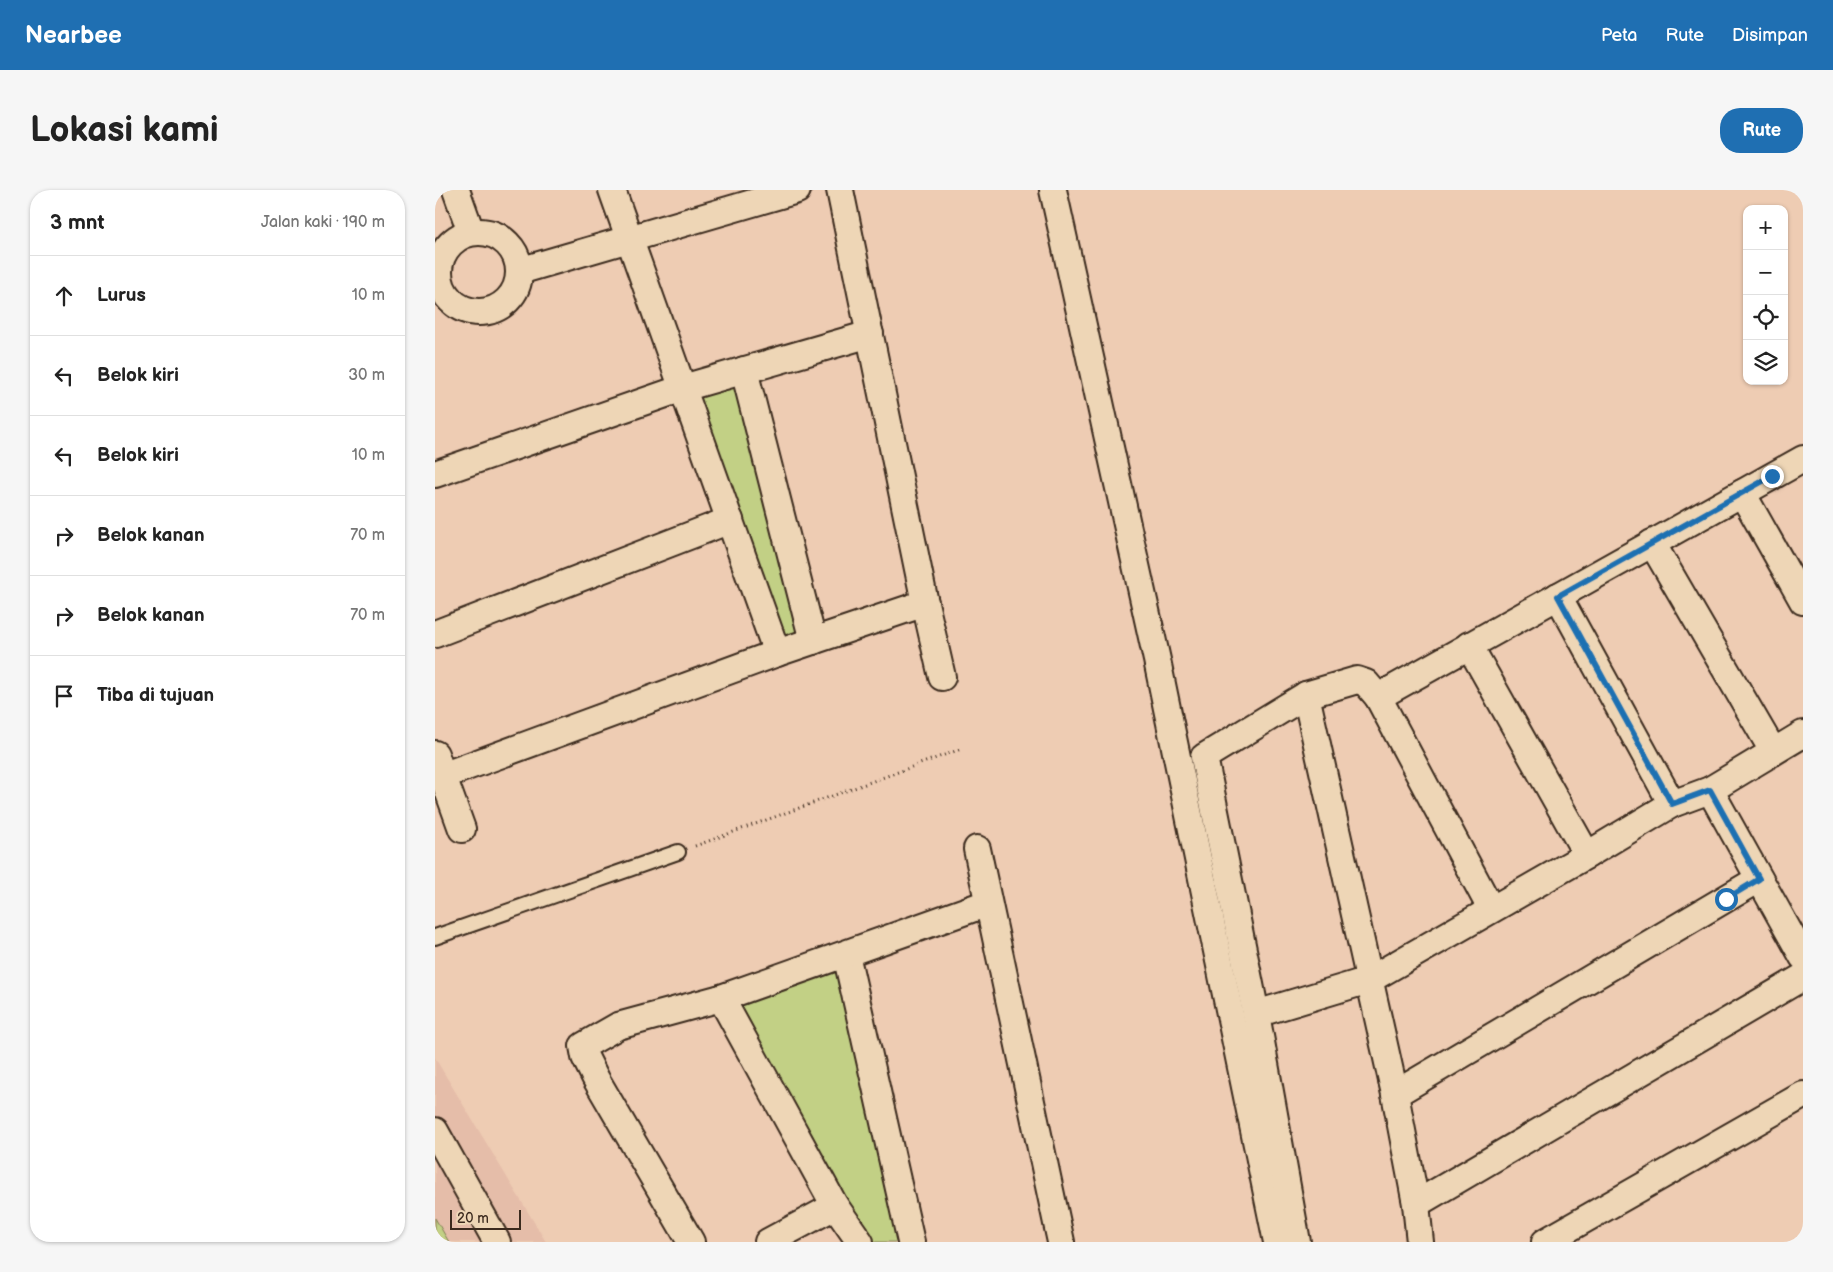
<!DOCTYPE html>
<html lang="id">
<meta charset="utf-8">
<style>
:root{--surface:#fff;--page:#f6f6f6;--text:#222;--muted:#767676;--line:#e0e0e0;--accent:#1f6fb2}
body{margin:0;font-family:"Balsamiq Sans",sans-serif;background:var(--page);color:var(--text)}
.controls{position:absolute;right:15px;top:15px;display:grid;overflow:hidden;border-radius:10px;box-shadow:0 1px 4px #0004}
.controls button{width:45px;height:45px;display:grid;place-items:center;padding:0;border:0;border-bottom:1px solid var(--line);background:var(--surface);color:var(--text);font:25px sans-serif}
.scale{position:absolute;left:15px;bottom:12px;width:71px;box-sizing:border-box;padding-left:5px;border:2px solid #3b2a1e;border-top:0;font-size:14px;line-height:18px;white-space:nowrap;color:#3b2a1e;-webkit-text-stroke:4px #eed6b6;paint-order:stroke}
.stop{position:absolute;width:15px;height:15px;margin:-11px;border:4px solid #1f6fb2;border-radius:50%;background:#fff}
.stop.end{background:#1f6fb2;border-color:#fff;box-shadow:0 1px 5px #0008}
.list{margin:0;padding:0;list-style:none}
h2{display:flex;justify-content:space-between;align-items:center;height:65px;margin:0;padding:0 20px;font-size:21px}
h2 small{font-size:16px;font-weight:400;color:var(--muted)}
.list li{display:grid;grid-template-columns:32px 1fr auto;gap:15px;align-items:center;box-sizing:border-box;height:80px;padding:0 20px;border-top:1px solid var(--line)}
.list b{display:block;font-size:19px;white-space:nowrap}
.list em{font-size:16px;font-style:normal;color:var(--muted)}
.icon{flex:none;width:28px;height:28px;fill:none;stroke:currentColor;stroke-width:2;stroke-linecap:round;stroke-linejoin:round}
.map{position:relative;flex:none;width:1368px;height:1052px;overflow:hidden;border-radius:20px}
header{display:flex;align-items:center;gap:30px;box-sizing:border-box;height:70px;padding:0 25px;background:var(--accent);color:#fff}
header strong{font-size:24px}
nav{display:flex;gap:28px;margin-inline-start:auto;font-size:18px}
.intro{display:flex;align-items:center;justify-content:space-between;box-sizing:border-box;height:120px;padding:0 30px}
h1{margin:0;font-size:35px}
.button{padding:12px 22px;border-radius:20px;background:var(--accent);color:#fff;font-size:18px;font-weight:700}
main{display:flex;gap:30px;padding:0 30px}
aside{flex:1;background:var(--surface);border-radius:20px;box-shadow:0 1px 4px #0004}
.map>svg:first-child{display:block}
.built{fill:#e5bda9}
.park{fill:#c2d085;stroke:#7e7d52}
.lines{fill:none;stroke-linecap:round;stroke-linejoin:round}
.service-casing{stroke:#3b2a1e;stroke-width:18}
.minor-casing{stroke:#3b2a1e;stroke-width:30}
.path{stroke:#3b2a1e;stroke-width:3;stroke-dasharray:1 4;stroke-linecap:butt}
.service{stroke:#eed6b6;stroke-width:14}
.minor{stroke:#eed6b6;stroke-width:26}
.route{stroke:#1f6fb2;stroke-width:6}
</style>
<header>
<strong>Nearbee</strong>
<nav><a>Peta</a><a>Rute</a><a>Disimpan</a></nav>
</header>
<div class="intro"><h1>Lokasi kami</h1><a class="button">Rute</a></div>
<main>
<aside>
<h2>3 mnt<small>Jalan kaki · 190 m</small></h2>
<ul class="list">
<li><svg class="icon" aria-label="ahead" viewBox="0 0 24 24"><path d="M12 20V5M6 11l6-6 6 6"/></svg><div><b>Lurus</b></div><em>10 m</em></li>
<li><svg class="icon" aria-label="left" viewBox="0 0 24 24"><path d="M17 20v-9H6M10 6l-5 5 5 5"/></svg><div><b>Belok kiri</b></div><em>30 m</em></li>
<li><svg class="icon" aria-label="left" viewBox="0 0 24 24"><path d="M17 20v-9H6M10 6l-5 5 5 5"/></svg><div><b>Belok kiri</b></div><em>10 m</em></li>
<li><svg class="icon" aria-label="right" viewBox="0 0 24 24"><path d="M7 20v-9h11M14 6l5 5-5 5"/></svg><div><b>Belok kanan</b></div><em>70 m</em></li>
<li><svg class="icon" aria-label="right" viewBox="0 0 24 24"><path d="M7 20v-9h11M14 6l5 5-5 5"/></svg><div><b>Belok kanan</b></div><em>70 m</em></li>
<li><svg class="icon" aria-label="arrive" viewBox="0 0 24 24"><path d="M6 21V4h12l-3 4 3 4H6"/></svg><div><b>Tiba di tujuan</b></div></li>
</ul>
</aside>
<div class="map">
<svg width="1368" height="1052" viewBox="0 0 1368 1052">
<rect width="100%" height="100%" fill="#eeccb3"/>
<filter id="ink" filterUnits="userSpaceOnUse"><feTurbulence type="fractalNoise" baseFrequency=".02" numOctaves="2"/><feDisplacementMap in="SourceGraphic" scale="10" xChannelSelector="R" yChannelSelector="G"/><feConvolveMatrix kernelMatrix="1 2 1 2 8 2 1 2 1" color-interpolation-filters="sRGB"/></filter>
<g filter="url(#ink)">
<polygon class="built" points="0,868 111,1052 0,1052"/>
<g class="park">
<polygon points="300,190 362,442 347,448 261,204"/>
<polygon points="404,776 468,1052 440,1052 410,1010 295,813"/>
<polygon points="0,1028 14,1052 0,1052"/>
</g>
<g class="lines">
<g class="service-casing">
<polyline id="service" points="0,747 243,662"/>
</g>
<g class="minor-casing">
<g id="minor">
<polyline points="21,0 36,42"/>
<polyline points="177,0 342,463"/>
<polyline points="405,0 490,413 507,487"/>
<polyline points="618,0 722,470 842,1052"/>
<circle cx="44" cy="82" r="40"/>
<polyline points="84,81 362,0"/>
<polyline points="309,180 378,451"/>
<polyline points="0,284 248,198 435,144"/>
<polyline points="1307,303 1368,411"/>
<polyline points="1217,353 1338,561"/>
<polyline points="1123,406 1237,614"/>
<polyline points="0,444 295,330"/>
<polyline points="1034,455 1152,665"/>
<polyline points="871,505 960,904 981,1014 985,1052"/>
<polyline points="943,507 1056,719"/>
<polyline points="0,564 27,639"/>
<polyline points="7,586 342,463 490,413"/>
<polyline points="1275,600 1368,767"/>
<polyline points="542,659 626,1052"/>
<polyline points="411,764 476,1052"/>
<polyline points="286,808 400,1016 425,1052"/>
<polyline points="821,824 769,567 871,505 922,490 931,493 943,507 1368,269"/>
<polyline points="960,904 1324,689"/>
<polyline points="0,941 62,1052"/>
<polyline points="981,1014 1368,787"/>
<polyline points="256,1052 161,889 150,867 148,856 183,836 286,808 553,713"/>
<polyline points="333,1052 400,1016"/>
<polyline points="862,1052 821,824 934,790 1152,665 1237,614 1275,600 1368,544"/>
<polyline points="1110,1052 1368,905"/>
</g>
</g>
<polyline class="path" points="260,656 526,559"/>
<use href="#service" class="service"/>
<use href="#minor" class="minor"/>
</g>
</g>
<g class="lines" filter="url(#ink)">
<polyline class="route" points="1291,709 1324,689 1275,600 1237,614 1123,406 1337,286"/>
</g>
</svg>
<div class="controls">
<button>+</button>
<button>−</button>
<button><svg class="icon" aria-label="locate" viewBox="0 0 24 24"><circle cx="12" cy="12" r="6"/><path d="M12 2v4M12 18v4M2 12h4M18 12h4"/></svg></button>
<button><svg class="icon" aria-label="layers" viewBox="0 0 24 24"><path d="M12 4l9 5-9 5-9-5zM3 14l9 5 9-5"/></svg></button>
</div>
<div class="scale">20 m</div>
<div class="stop" style="left:1291px;top:709px"></div>
<div class="stop end" style="left:1337px;top:286px"></div>
</div>
</main>
